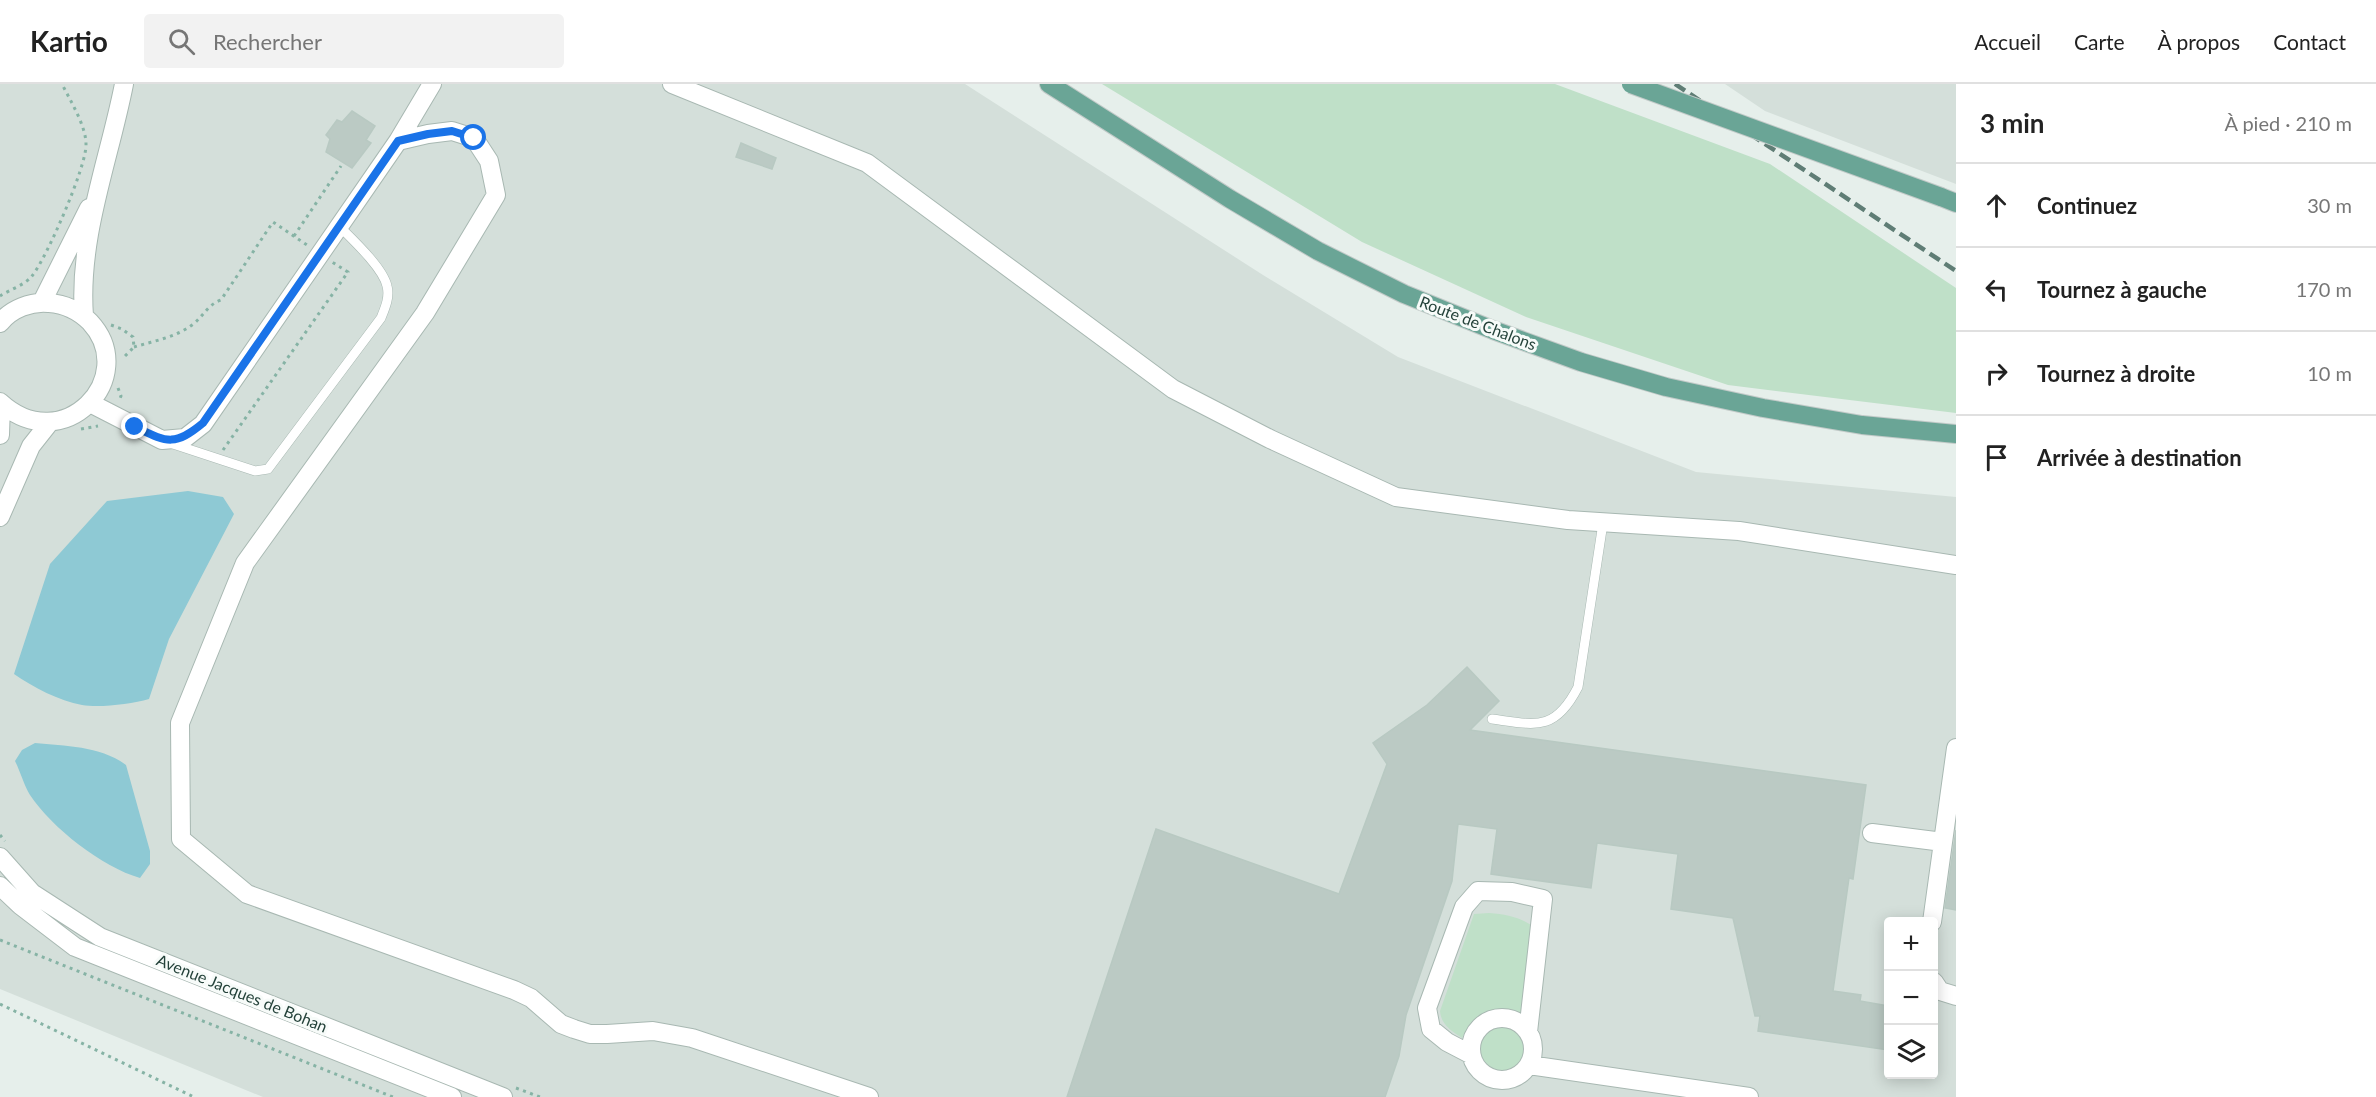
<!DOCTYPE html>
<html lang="fr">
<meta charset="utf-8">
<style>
:root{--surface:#fff;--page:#f2f2f2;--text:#222;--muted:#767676;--line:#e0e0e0}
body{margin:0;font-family:Lato,sans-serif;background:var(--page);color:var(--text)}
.controls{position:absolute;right:18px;bottom:18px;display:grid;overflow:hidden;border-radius:6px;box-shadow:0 3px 15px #0003}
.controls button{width:54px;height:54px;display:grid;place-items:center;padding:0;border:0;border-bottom:2px solid var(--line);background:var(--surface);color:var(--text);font:30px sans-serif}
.stop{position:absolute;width:18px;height:18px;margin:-14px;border:4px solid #1a73e8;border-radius:50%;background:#fff}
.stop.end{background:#1a73e8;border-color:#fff;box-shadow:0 2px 6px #0008}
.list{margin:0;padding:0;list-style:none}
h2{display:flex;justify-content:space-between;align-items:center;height:78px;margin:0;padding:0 24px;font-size:26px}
h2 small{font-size:20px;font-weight:400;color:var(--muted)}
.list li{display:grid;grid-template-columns:39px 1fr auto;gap:18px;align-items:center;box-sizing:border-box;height:84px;padding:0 24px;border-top:2px solid var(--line)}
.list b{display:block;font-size:22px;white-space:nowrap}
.list em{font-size:20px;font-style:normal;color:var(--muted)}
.icon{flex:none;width:33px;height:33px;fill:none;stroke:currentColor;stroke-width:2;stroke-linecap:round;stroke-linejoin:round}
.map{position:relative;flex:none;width:1956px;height:1013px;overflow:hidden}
header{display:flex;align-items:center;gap:36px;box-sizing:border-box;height:84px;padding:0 30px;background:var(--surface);border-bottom:2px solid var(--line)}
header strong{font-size:28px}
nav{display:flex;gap:33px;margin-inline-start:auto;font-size:21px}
.search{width:420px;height:54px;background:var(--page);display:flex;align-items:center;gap:15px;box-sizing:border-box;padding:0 21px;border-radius:6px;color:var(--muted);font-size:22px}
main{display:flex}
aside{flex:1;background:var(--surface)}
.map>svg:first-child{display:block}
.built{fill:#d4dfda;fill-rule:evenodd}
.green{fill:#bfe0c8}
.water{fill:#8ec9d4}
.building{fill:#bbcac4;stroke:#b8c9c2;stroke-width:1.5}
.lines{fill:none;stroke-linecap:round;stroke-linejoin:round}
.lane-casing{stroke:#a8b8b2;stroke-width:10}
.street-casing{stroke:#a8b8b2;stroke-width:20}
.primary-casing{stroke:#c2cac8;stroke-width:20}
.path{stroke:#86b3a5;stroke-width:3;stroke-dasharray:3 4.5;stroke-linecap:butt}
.lane{stroke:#fff;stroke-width:9}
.street{stroke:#fff;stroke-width:18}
.primary{stroke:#6aa596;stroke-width:18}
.rail{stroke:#5f7d75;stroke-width:4.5;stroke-dasharray:12 6;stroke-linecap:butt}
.primary-bridge-casing{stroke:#c2cac8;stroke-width:20;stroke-linecap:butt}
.primary-bridge{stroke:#6aa596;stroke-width:18}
.route{stroke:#1a73e8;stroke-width:8}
.labels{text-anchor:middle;stroke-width:6;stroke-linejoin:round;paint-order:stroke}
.street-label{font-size:16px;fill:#24423a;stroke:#f7fbf9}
</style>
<header>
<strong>Kartio</strong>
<div class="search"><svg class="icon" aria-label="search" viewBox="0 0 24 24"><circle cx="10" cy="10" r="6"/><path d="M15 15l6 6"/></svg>Rechercher</div>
<nav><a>Accueil</a><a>Carte</a><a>À propos</a><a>Contact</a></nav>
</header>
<main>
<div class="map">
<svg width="1956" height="1013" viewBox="0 0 1956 1013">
<rect width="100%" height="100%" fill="#e6efeb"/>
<!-- built -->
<path class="built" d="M0,0H965L1263,191L1398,273L1696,388L1956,413V1013H263L0,905ZM1888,838H1934V990H1888Z
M1725,0H1956V100L1765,27Z"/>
<!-- green -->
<path class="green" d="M1102,0H1555L1770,80L1956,204V329L1728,301L1526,233L1362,158Z
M1489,829C1508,830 1521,834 1536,844L1525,933C1493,920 1479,924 1462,954C1452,947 1441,941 1440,927L1474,830Z
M1478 965a23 23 0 1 1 46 0a23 23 0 1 1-46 0Z"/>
<!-- water -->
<path class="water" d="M188,407L223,413L234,430L169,555L149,615C131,620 100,624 82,621C59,617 33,603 14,590L50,480L107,417Z
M35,659C65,662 101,662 126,681L150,767V780L140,794C102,783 52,744 30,711C24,701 20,687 15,677L22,666Z"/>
<!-- building -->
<path class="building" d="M352,27L375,42L366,56L371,59L352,84L326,68L330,55L326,51L337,36L342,38Z
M741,59L776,74L772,85L736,73Z
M1467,583L1499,617L1470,646L1866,701L1853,795L1849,794L1833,907L1861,911L1860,917L1888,922V966L1758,947L1760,932H1755L1733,834L1671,825L1678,770L1597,759L1591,804L1491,790L1497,745L1458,740L1452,797L1406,931L1399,972L1385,1013H1067L1156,745L1339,810L1387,680L1373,659L1427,621Z
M1956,746V826L1945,824Z"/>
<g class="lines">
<defs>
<path id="lane" d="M173,360L255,387L268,385L381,234C385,224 390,213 387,202C383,184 353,156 340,143
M1492,635C1536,641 1555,648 1578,603L1603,439"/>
<path id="street" d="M672,0L867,79L1173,305L1270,355L1396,413L1568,436L1739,447L1956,481
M398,57L428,50L452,47L474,54L489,77L496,111L425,229L245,479L180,639L181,755L247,810L514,906L531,914L561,940L574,945L590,950H607L653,947L692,954L869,1013
M42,218L89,124
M84,232C78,153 109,77 124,0
M0,239C11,225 31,217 49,219C65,220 79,227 90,238C141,293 63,376 0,318
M90,319L162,356L185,354L203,340L398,57L432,0
M0,351L1,319
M0,433L31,362L50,338
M1872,749L1943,758
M0,773L32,809L100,853L503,1013
M0,802L20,821L75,863L452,1013
M1932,838L1956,664
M1934,898L1940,907L1956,912
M1471 965a31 31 0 1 1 62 0a31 31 0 1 1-62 0Z
M1470,970L1447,958L1431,945L1427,924L1464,823L1478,807L1512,808L1543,815L1528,948
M1529,981L1749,1013"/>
<path id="primary" d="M1049,0L1230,115L1318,167L1404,210L1493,246L1581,278L1666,303L1763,324L1862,341L1956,350
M1941,113L1956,119"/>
</defs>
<!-- lane casing -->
<use href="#lane" class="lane-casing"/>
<!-- street casing -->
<use href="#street" class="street-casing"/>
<!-- primary casing -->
<use href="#primary" class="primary-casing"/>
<!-- path -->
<path class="path" d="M294,152L341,82
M0,212C9,206 25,201 32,192C46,175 87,82 86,60C86,42 70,16 62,0
M111,241L122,245L133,253L134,263L122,275
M134,263C154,257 176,253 192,241C204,232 207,221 221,216L273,138L307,161
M118,304L121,312L119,317
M81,345L98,342
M223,366L348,188L332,178
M0,751L5,757
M0,856L393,1013
M0,920L194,1013
M516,1004L540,1013"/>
<!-- lane -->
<use href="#lane" class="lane"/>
<!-- street -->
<use href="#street" class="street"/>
<!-- primary -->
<use href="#primary" class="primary"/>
<!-- rail -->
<path class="rail" d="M1675,0L1956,187"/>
<defs>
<path id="primary-bridge" d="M1631,0L1941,113"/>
</defs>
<!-- primary-bridge casing -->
<use href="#primary-bridge" class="primary-bridge-casing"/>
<!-- primary-bridge -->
<use href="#primary-bridge" class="primary-bridge"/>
</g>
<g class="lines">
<!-- route -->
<path class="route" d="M135,343C167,358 174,363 203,339L398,57L428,50L452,47L474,54"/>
</g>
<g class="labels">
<!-- street labels -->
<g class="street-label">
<text transform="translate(1478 239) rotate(21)" y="6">Route de Chalons</text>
<text transform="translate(242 909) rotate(22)" y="6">Avenue Jacques de Bohan</text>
</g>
</g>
</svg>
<div class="controls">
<button>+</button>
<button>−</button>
<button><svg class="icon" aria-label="layers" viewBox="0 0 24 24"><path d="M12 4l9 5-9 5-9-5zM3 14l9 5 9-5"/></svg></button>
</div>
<div class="stop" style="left:474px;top:54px"></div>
<div class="stop end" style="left:135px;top:343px"></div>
</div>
<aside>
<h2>3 min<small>À pied · 210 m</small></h2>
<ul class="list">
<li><svg class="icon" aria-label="ahead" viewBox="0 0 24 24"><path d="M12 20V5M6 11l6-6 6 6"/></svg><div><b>Continuez</b></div><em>30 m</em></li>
<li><svg class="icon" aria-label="left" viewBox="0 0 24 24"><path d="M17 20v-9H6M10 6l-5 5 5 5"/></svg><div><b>Tournez à gauche</b></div><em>170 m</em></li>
<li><svg class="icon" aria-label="right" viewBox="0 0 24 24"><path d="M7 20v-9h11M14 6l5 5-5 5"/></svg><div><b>Tournez à droite</b></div><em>10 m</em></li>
<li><svg class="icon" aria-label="arrive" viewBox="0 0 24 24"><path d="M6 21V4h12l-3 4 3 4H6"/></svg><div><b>Arrivée à destination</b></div></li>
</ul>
</aside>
</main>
